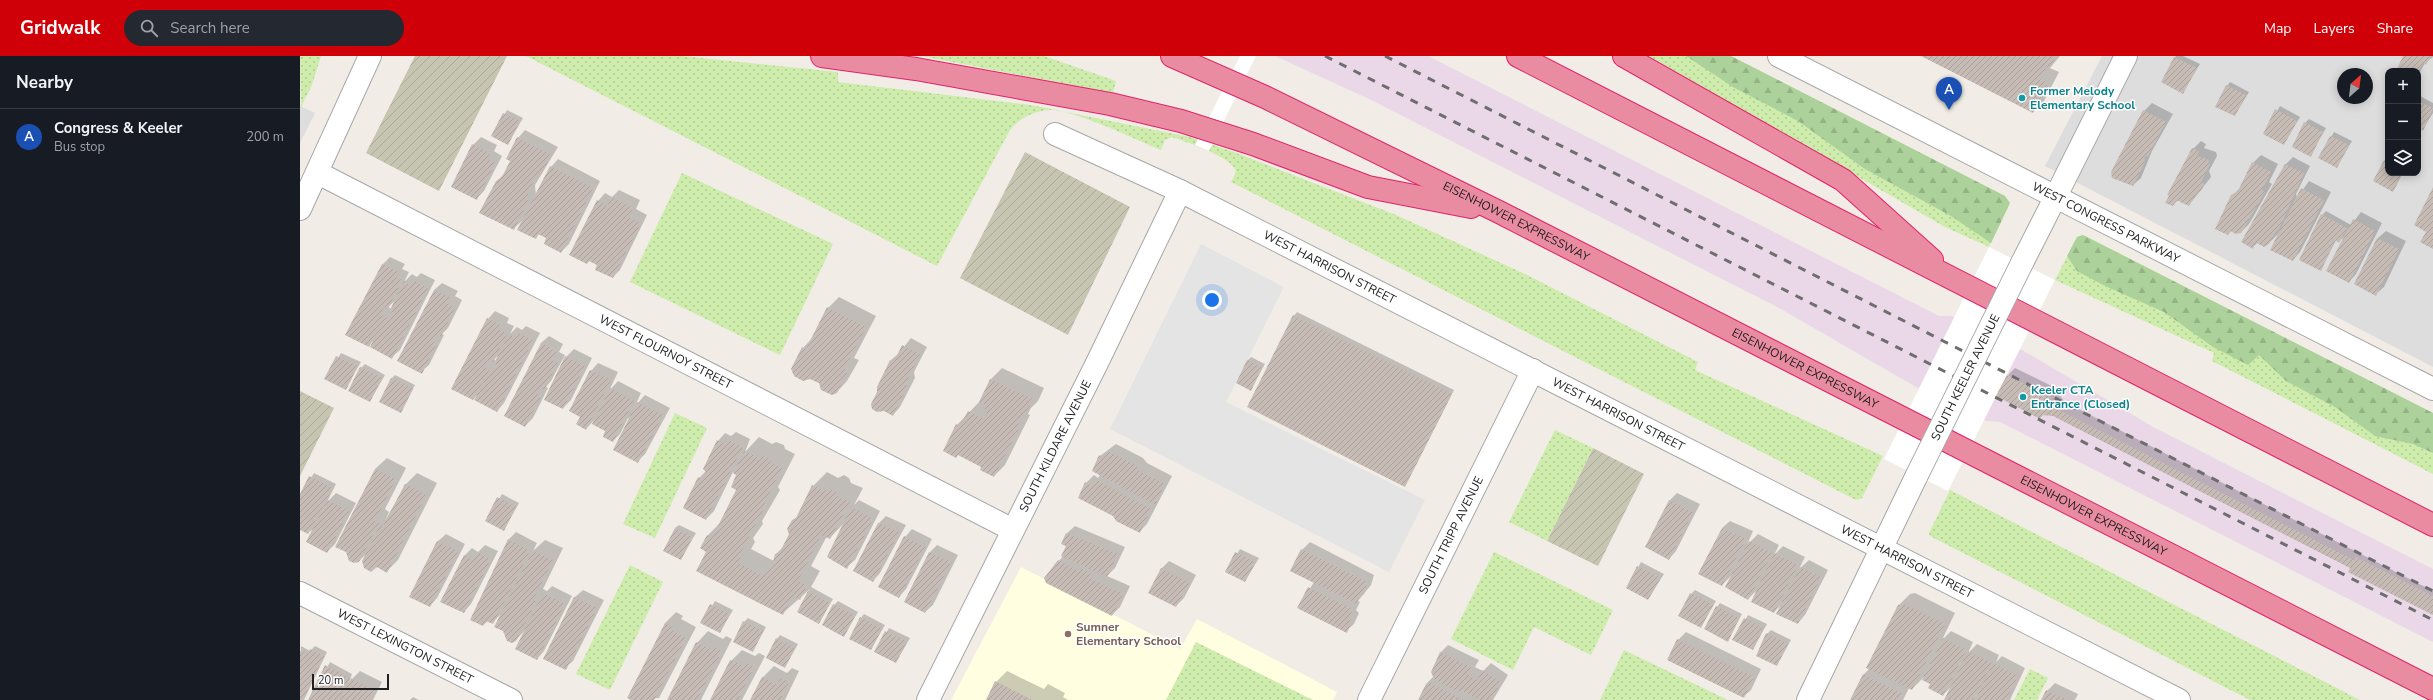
<!DOCTYPE html>
<meta charset="utf-8">
<style>
:root{--surface:#171b24;--page:#242831;--text:#f1f3f6;--muted:#9ea1a6;--line:#363941;--accent:#d00008}
body{margin:0;font-family:"Nunito Sans",sans-serif;background:var(--page);color:var(--text)}
.controls{position:absolute;right:12px;top:12px;display:grid;overflow:hidden;border-radius:8px;box-shadow:0 2px 10px #0003}
.controls button{width:36px;height:36px;display:grid;place-items:center;padding:0;border:0;border-bottom:1px solid var(--line);background:var(--surface);color:var(--text);font:20px sans-serif}
.compass{position:absolute;left:2037px;top:12px;width:36px;height:36px;border-radius:50%;background:var(--surface);box-shadow:0 2px 10px #0003;rotate:28deg}
.scale{position:absolute;left:12px;bottom:10px;width:77px;box-sizing:border-box;padding-left:4px;border:2px solid #202020;border-top:0;font-size:11px;line-height:14px;white-space:nowrap;color:#202020;-webkit-text-stroke:3px #fff;paint-order:stroke}
.you{position:absolute;left:912px;top:244px;width:14px;height:14px;margin:-10px;border:3px solid #fff;border-radius:50%;background:#1a73e8;box-shadow:0 0 0 6px #1a73e833}
.badge{display:grid;place-items:center;width:26px;height:26px;border-radius:50%;background:var(--accent);color:#fff;font-size:13px;font-weight:700}
.pin{position:absolute;translate:-50% -33px;filter:drop-shadow(0 1px 2px #0008)}
.pin::after{content:'';position:absolute;top:21px;width:14px;height:12px;background:inherit;clip-path:polygon(0 0,100% 0,50% 100%)}
.list{margin:0;padding:0;list-style:none}
h2{display:flex;justify-content:space-between;align-items:center;height:52px;margin:0;padding:0 16px;font-size:17px}
h2 small{font-size:13px;font-weight:400;color:var(--muted)}
.list li{display:grid;grid-template-columns:26px 1fr auto;gap:12px;align-items:center;box-sizing:border-box;height:56px;padding:0 16px;border-top:1px solid var(--line)}
.list b{display:block;font-size:15px;white-space:nowrap}
.list p{margin:0;font-size:13px;white-space:nowrap;color:var(--muted)}
.list em{font-size:13px;font-style:normal;color:var(--muted)}
.icon{flex:none;width:22px;height:22px;fill:none;stroke:currentColor;stroke-width:2;stroke-linecap:round;stroke-linejoin:round}
.map{position:relative;flex:none;width:2133px;height:644px;overflow:hidden}
header{display:flex;align-items:center;gap:24px;box-sizing:border-box;height:56px;padding:0 20px;background:var(--accent);color:#fff}
header strong{font-size:19px}
nav{display:flex;gap:22px;margin-inline-start:auto;font-size:14px}
.search{width:280px;height:36px;background:var(--page);display:flex;align-items:center;gap:10px;box-sizing:border-box;padding:0 14px;border-radius:22px;color:var(--muted);font-size:15px}
main{display:flex}
aside{flex:1;background:var(--surface)}
.map>svg:first-child{display:block}
.residential{fill:#dedddd;fill-rule:evenodd}
.industrial{fill:#ead8e8}
.education{fill:#fffee1}
.construction{fill:url(#construction-furrows)}
.grass{fill:url(#grass-dots)}
.forest{fill:url(#forest-firs)}
.parking{fill:#e4e4e4}
.pier{fill:#fff}
.shadow{fill:#0003;fill-rule:evenodd}
.building{fill:url(#building-hatch)}
.lines{fill:none;stroke-linecap:round;stroke-linejoin:round}
.minor-casing{stroke:#a7a7a7;stroke-width:24}
.tertiary-casing{stroke:#a7a7a7;stroke-width:24}
.motorway-casing{stroke:#e1216b;stroke-width:24}
.minor{stroke:#fff;stroke-width:22}
.tertiary{stroke:#fff;stroke-width:22}
.motorway{stroke:#ea8ca1;stroke-width:22}
.rail{stroke:#6e6e6e;stroke-width:3;stroke-dasharray:8 8;stroke-linecap:butt}
.tertiary-bridge-casing{stroke:#a7a7a7;stroke-width:24;stroke-linecap:butt}
.tertiary-bridge{stroke:#fff;stroke-width:22}
.culture-dot{fill:#0f9aa8;stroke:#fff;stroke-width:1.5}
.education-dot{fill:#8d6e63;stroke:#fff;stroke-width:1.5}
.labels{text-anchor:middle;stroke-width:3;stroke-linejoin:round;paint-order:stroke}
.culture-label{font-size:12px;font-weight:bold;fill:#0d838f;stroke:#fff;text-anchor:start}
.street-label{font-size:12px;fill:#202020;stroke:#fff}
.education-label{font-size:12px;font-weight:bold;fill:#785e54;stroke:#fff;text-anchor:start}
</style>
<header>
<strong>Gridwalk</strong>
<div class="search"><svg class="icon" aria-label="search" viewBox="0 0 24 24"><circle cx="10" cy="10" r="6"/><path d="M15 15l6 6"/></svg>Search here</div>
<nav><a>Map</a><a>Layers</a><a>Share</a></nav>
</header>
<main>
<aside>
<h2>Nearby<small></small></h2>
<ul class="list">
<li><span class="badge" style="background:#1a4fb4">A</span><div><b>Congress &amp; Keeler</b><p>Bus stop</p></div><em>200 m</em></li>
</ul>
</aside>
<div class="map">
<svg width="2133" height="644" viewBox="0 0 2133 644">
<defs>
<pattern id="construction-furrows" width="10" height="10" patternUnits="userSpaceOnUse"><rect width="10" height="10" fill="#c6c5b1"/><path d="M-1 1l2-2M0 10L10 0M9 11l2-2" fill="none" stroke="#aaa998"/></pattern>
<pattern id="grass-dots" width="8" height="8" patternUnits="userSpaceOnUse"><rect width="8" height="8" fill="#ceecab"/><path d="M2 2h.1M6 6h.1" fill="none" stroke="#b1ca93" stroke-width="1.8" stroke-linecap="round"/></pattern>
<pattern id="forest-firs" width="22" height="20" patternUnits="userSpaceOnUse"><rect width="22" height="20" fill="#acd19a"/><path d="M5 1l3.5 6h-7zM16 11l3.5 6h-7z" fill="#94b384"/></pattern>
<pattern id="building-hatch" width="6" height="6" patternUnits="userSpaceOnUse"><rect width="6" height="6" fill="#c6bcb5"/><path d="M-1 1l2-2M0 6l6-6M5 7l2-2" fill="none" stroke="#aaa19b"/></pattern>
</defs>
<rect width="100%" height="100%" fill="#f1ede6"/>
<!-- residential -->
<path class="residential" d="M1802,0H2133V311L1745,110ZM2088,15H2118V117H2088ZM2043,18H2067V42H2043Z
M0,50L15,57L0,87Z"/>
<!-- industrial -->
<path class="industrial" d="M975,0H1128L1639,260H1652L1722,294L1855,372L2133,513V586L1700,366L1687,365L1616,331L1479,252L1069,43Z"/>
<!-- education -->
<path class="education" d="M721,511L880,593L897,563L1037,636L1033,644H651Z"/>
<!-- construction -->
<path class="construction" d="M115,0H207L139,135L66,97Z
M725,96L830,151L768,279L660,222Z
M0,335L34,352L0,420Z
M1293,392L1344,418L1298,510L1247,485Z"/>
<!-- grass -->
<path class="grass" d="M0,0H21L12,29L1,51Z
M226,0H382L538,16V26L731,49L890,81L934,96L1096,159L1227,219L1398,306L1395,314L1583,400L1562,442L1556,444L931,126L936,116C934,101 886,86 872,81L865,84L861,94C834,83 778,55 751,54C735,54 720,62 710,74L637,210Z
M621,0H744L816,25L813,37Z
M1349,0H1431L1705,140L1710,147L1689,191L1645,171Z
M382,117L533,188L480,299L330,226Z
M1783,179L2133,357V418L1912,305L1914,297L1755,224L1777,181Z
M375,357L407,372L355,482L323,468Z
M1255,374L1293,392L1247,485L1209,466Z
M1650,434L2060,644H1950L1630,480L1629,477Z
M1194,496L1313,554L1291,599L1234,571L1213,614L1151,583Z
M330,509L363,526L310,634L276,618Z
M896,586L1013,644H866Z
M1324,594L1428,644H1300Z
M1730,613L1748,622L1737,644H1714Z"/>
<!-- forest -->
<path class="forest" d="M1386,0H1431L1705,140L1710,147L1691,187L1651,160L1565,113L1498,65L1433,31Z
M1783,179L2133,357V397L2113,388L2075,380L2035,351L1986,325L1959,299L1948,309L1913,291L1864,256L1805,230L1777,215L1767,200L1777,181Z"/>
<!-- parking -->
<path class="parking" d="M901,188L984,231L926,346L1125,444L1089,516L810,373Z"/>
<!-- pier -->
<path class="pier" d="M940,0H956L909,95L895,89Z
M1689,191L1755,224L1648,435L1584,403Z"/>
<!-- shadow -->
<path class="shadow" d="M1624,0H1760L1750,12L1759,16L1744,45L1733,56Z
M1876,0H1883L1900,8L1883,36L1863,26Z
M2104,0H2133V1L2125,7L2118,20V15H2097Z
M1930,26L1949,36L1935,59L1927,30Z
M2118,39L2133,47V57L2123,73L2118,71Z
M1852,47L1873,58L1852,95L1841,122L1833,129L1844,55Z
M1980,50L2000,61L1984,88L1964,78Z
M207,54L223,62L208,88L192,80Z
M2009,63L2026,72L2010,100L2005,67Z
M225,74L258,91L235,129L236,140L251,111L258,103L300,125L269,188L261,196L247,182L239,178L236,182L223,164L213,173L196,126L205,117L212,104L218,82Z
M2034,76L2052,85L2037,111L2019,102Z
M181,81L197,89L194,95L202,100L184,135L177,142L173,89Z
M1901,85L1906,88L1904,92L1916,96L1917,100L1909,115L1911,121L1889,149L1878,144L1873,149L1893,93Z
M1961,99L1978,108L1969,126L1972,128L1949,168L1941,176L1932,174L1928,178L1932,140L1940,132L1953,107Z
M1993,101L2010,110L1996,138L1997,142L2009,125L2031,136L2000,196L1993,204L1979,177L1969,187L1958,186L1952,192L1943,186L1986,108Z
M2088,101V117H2103L2092,135L2074,125Z
M319,134L340,144L336,153L347,159L320,214L313,221L290,204L298,145L305,137L312,141Z
M2026,155L2051,169L2061,156L2082,167L2056,218L2049,226L2045,180L2039,185L2036,184L2021,214L2022,159Z
M2086,175L2106,185L2084,231L2076,238L2055,228L2078,182Z
M90,201L105,208L102,213L109,216L104,226L112,218L117,221L121,217L135,224L100,294L92,301L73,285L69,289L83,208ZM96,244L92,253L88,251Z
M142,227L158,235L155,240L162,244L148,272L142,278L144,279L129,309L121,316L134,234Z
M539,241L576,260L554,302L559,304L547,325L536,337L510,322L503,292L513,281L528,252Z
M195,255L209,262L207,267L214,270L210,278L217,271L222,274L226,270L240,277L204,347L197,355L178,338L173,343L188,263ZM198,299L196,305L194,304Z
M997,256L1154,334L1105,430L994,260Z
M249,280L263,288L259,296L265,299L251,325L246,331L248,332L233,362L225,370L241,287Z
M611,282L627,291L614,316L615,322L600,351L593,359L578,337V331L591,304L599,297Z
M274,293L292,302L271,344L263,352L266,301Z
M41,297L61,306L45,333L26,323Z
M951,301L965,308L951,333L947,305Z
M298,307L318,316L309,335L318,325L341,337L335,350L345,339L370,352L345,398L337,406L330,363L328,362L320,378L313,385L307,374L295,363L286,373L281,361L291,315Z
M65,308L85,319L70,345L61,312Z
M702,312L744,332L738,345L731,352L728,358L730,359L705,409L694,420L683,411L657,369L680,345L691,323Z
M1715,312L1758,333L1757,336L1765,346L2133,535V558L2052,511L1753,359H1743L1740,362L1708,319Z
M95,319L115,329L101,356L91,323Z
M436,376L450,383L445,396L459,381L472,388L476,386L484,389L485,393L495,398L478,431L480,434L462,465L463,468L453,482L455,486L451,493L474,505L476,498L483,491L490,478L493,464L499,459L513,430L527,416L538,422L544,419L549,422L551,427L563,432L554,449L559,444L580,455L555,504L547,511L543,468L530,482L527,480L511,510L520,515L511,531L533,543L519,567L498,556L510,533L483,557L407,495V480L421,466L438,433V419L433,416L414,455L406,463L399,422L406,415L418,385L425,377L431,380Z
M816,388L843,402L847,407L872,420L847,468L839,476L814,459L786,427L794,419L798,422L800,419V400Z
M87,402L106,412L85,453L89,456L85,465L106,428L117,417L137,427L98,504L87,515L67,497L59,505L75,413Z
M14,417L36,428L27,446L36,437L56,447L35,488L27,496L14,472L8,477L0,473V440Z
M1377,437L1400,448L1376,495L1369,503L1347,491L1370,444Z
M202,438L219,447L204,474L186,465Z
M586,460L606,469L580,517L573,525L578,468Z
M1430,465L1453,475L1447,489L1458,478L1479,489L1474,499L1483,490L1505,501L1499,513L1509,504L1528,514L1505,559L1498,567L1483,547L1474,556L1458,533L1448,543L1432,519L1422,529V472Z
M379,469L396,477L381,503L375,472Z
M775,470L825,491L815,512L807,520L830,530L820,551L812,559L759,505L763,500L767,490L762,488L767,477Z
M612,473L632,483L606,533L599,541L605,481Z
M216,476L237,487L233,495L245,484L263,492L243,533L247,535L252,530L272,540L244,595L237,603L225,574L216,584L200,559L192,567L188,565L183,569L208,484Z
M146,478L165,488L137,542L130,550L111,540L138,485Z
M1010,486L1074,519L1071,529L1058,545L1060,546L1056,554L1059,557L1054,568L1046,575L998,551L1014,526L1002,494Z
M185,489L198,495L171,548L164,556V500L172,492L178,496Z
M637,489L658,499L633,549L625,556L605,545L630,496Z
M940,493L959,502L945,525L926,516Z
M869,505L896,519L884,542L876,550L861,513Z
M1341,506L1364,518L1348,543L1327,532Z
M283,534L304,544L273,605L265,612L244,602L275,541Z
M1395,534L1416,545L1401,571L1391,538Z
M1615,537L1655,557L1642,584L1651,575L1673,586L1668,597L1677,588L1699,599L1696,606L1702,600L1725,612L1710,644H1645L1651,631L1643,639L1625,620L1612,633L1609,632L1603,644H1551L1564,618L1570,612L1599,549L1610,538Z
M415,545L433,554L420,576L402,567Z
M538,545L558,556L544,580L534,549Z
M1420,547L1442,558L1428,585L1417,551Z
M376,556L383,560L381,563L396,571L359,642L333,644L365,567Z
M564,558L585,569L571,593L561,562Z
M1448,559L1467,568L1453,593L1434,584Z
M448,562L466,571L453,595L444,566Z
M589,572L610,582L596,606L575,596Z
M1471,574L1491,584L1477,609L1467,578Z
M408,575L423,583L426,580L432,583L401,644H368L397,587Z
M1386,576L1461,613L1451,634L1443,641L1378,584Z
M480,579L498,588L485,611L477,583Z
M1148,589L1179,604L1175,611L1183,615L1191,607L1208,619L1193,644H1119L1126,628L1134,620L1140,597Z
M1,590L10,595L15,590L27,596L4,644H0Z
M442,594L455,600L459,597L465,600L442,644H411L431,605Z
M30,606L52,618L49,626L60,615L82,626L73,644H9Z
M474,610L487,617L492,612L499,615L485,644H451L463,621Z
M707,615L744,633L748,628L765,637L763,641L768,644H686L696,626Z
M1755,627L1778,638L1775,644H1742L1747,635Z
M113,641L119,644H110Z"/>
<!-- building -->
<path class="building" d="M1621,0H1756L1749,13L1746,11L1740,23L1748,27L1733,57Z
M2103,0H2131L2126,9L2123,7L2119,15H2096Z
M1874,1L1897,12L1883,38L1861,26Z
M1926,29L1946,39L1935,60L1915,51Z
M2118,45L2133,52L2123,75L2118,72Z
M1975,53L1997,65L1984,89L1963,78Z
M1843,54L1866,66L1848,100L1844,101L1845,106L1833,130L1812,122L1811,116Z
M203,57L220,65L208,89L191,80Z
M2004,66L2023,76L2011,101L1992,91Z
M2030,80L2049,89L2037,112L2018,102Z
M217,81L251,99L241,119L238,117L228,137V145L214,174L179,157L196,125L202,121L210,105L206,103Z
M172,88L190,97L187,103L195,107L177,144L151,131Z
M1892,92L1899,95L1897,100L1908,103L1910,108L1902,124L1904,129L1901,135L1896,137L1889,150L1876,144L1873,150L1865,147L1869,140L1867,139Z
M2084,104L2088,105V117H2103L2093,136L2073,125Z
M1952,106L1971,116L1962,134L1965,136L1941,177L1936,178L1930,175L1928,179L1915,173L1931,139L1938,135Z
M1985,108L2004,117L1979,173L1976,175L1969,188L1964,191L1955,186L1953,193L1941,186Z
M250,110L293,132L261,197L244,188L246,182L238,178L236,183L217,174Z
M2133,131V193L2120,186L2126,176L2114,169Z
M2001,132L2024,144L1993,205L1970,194Z
M311,141L333,152L329,161L341,167L313,222L295,214L297,209L289,205L287,208L269,199L297,144L307,150Z
M2021,158L2047,172L2039,187L2035,184L2021,215L1999,204Z
M2053,163L2075,175L2049,227L2026,215Z
M2077,182L2099,193L2076,240L2054,228Z
M82,208L98,216L95,221L102,224L88,253L84,251L80,258L89,263L92,255L90,254L104,225L110,229L112,224L128,232L92,303L70,291L80,270L69,291L45,279Z
M134,234L151,242L148,248L155,252L141,280L136,279L133,285L137,287L122,318L97,305Z
M527,251L566,271L544,313L548,315L537,337L532,339L521,334L519,327L510,323L503,325L494,320L491,313L502,291L506,293Z
M993,259L1152,338L1105,431L947,351Z
M187,262L202,270L200,274L207,278L193,306L188,304L185,311L190,313L173,344L151,333Z
M218,277L233,284L197,356L174,344L190,314L193,315L196,308L194,307L209,278L216,282Z
M241,287L257,296L252,304L258,307L244,334L240,332L237,338L241,340L225,371L204,360Z
M602,289L620,298L607,325V330L593,360L584,355L577,356L572,353L571,348L577,336V331L590,304L594,306Z
M36,300L58,310L46,334L24,323Z
M265,300L285,310L263,353L244,344Z
M947,304L962,312L951,335L936,327Z
M60,311L82,322L70,346L48,335Z
M290,314L311,324L286,374L276,368L280,361L269,355Z
M1707,319L1751,341L1750,344L1757,353L2054,504L2056,501L2133,540V559L2048,516L2050,512L1753,360L1742,359L1740,363L1696,340Z
M91,322L113,333L101,357L79,346Z
M690,323L733,343L727,357L724,356L718,369L720,370L694,421L680,414L681,411L658,399L656,402L643,395L656,368L660,370L668,355L684,363L688,354L682,351L684,348L679,346Z
M310,332L334,345L313,386L303,381L305,375L292,368Z
M337,346L363,359L338,407L313,394Z
M427,383L443,391L406,464L383,452L398,421L402,423L406,416L403,413L417,384L424,388Z
M444,395L457,401L462,400L470,403L471,407L482,412L465,446L466,449L449,480L450,483L440,497L441,500L438,507L463,520L465,515L471,513L475,498L480,496L489,478L487,473L492,464L496,462L512,429L524,435L529,433L536,436L538,441L550,446L530,483L521,479L498,525L507,529L500,544L493,540L483,559L396,515L406,496L400,492L407,479L412,482L436,434L431,431L436,419L433,417Z
M808,395L836,409L839,415L865,428L855,449L792,415L799,399L804,402Z
M75,413L96,423L75,465L79,467L59,506L54,507L49,505L46,496L35,491Z
M9,420L33,432L8,478L0,474V438Z
M795,423L851,453L840,477L816,465L813,460L778,442L785,426L792,430Z
M105,428L126,439L87,517L77,511L71,516L64,512L62,505L80,469L83,470Z
M197,441L216,451L204,475L185,465Z
M27,444L49,455L27,497L6,486Z
M1369,444L1393,456L1369,504L1345,491Z
M551,451L573,463L547,513L527,501Z
M578,467L599,476L573,526L553,515Z
M375,472L393,481L381,504L363,495Z
M1422,472L1446,483L1422,530L1398,518Z
M766,477L818,498L807,521L761,500L766,490L761,488Z
M604,480L625,491L599,542L578,531Z
M208,483L230,495L193,568L186,565L183,570L170,564Z
M137,485L158,495L130,551L109,541Z
M1449,485L1472,497L1448,544L1425,531Z
M1001,493L1067,526L1064,538L1060,540L1056,548L990,515Z
M233,494L253,504L233,544L236,546L216,585L212,587L207,585L203,575L194,571Z
M177,496L191,503L164,557L140,546L164,499L172,504Z
M629,496L651,506L625,557L604,546Z
M935,496L956,506L945,526L925,516Z
M1474,497L1498,509L1474,557L1451,546Z
M758,504L779,515L783,513L790,517L792,523L823,538L812,560L746,527L744,522Z
M1337,510L1361,522L1348,544L1326,532Z
M1500,511L1521,521L1498,568L1476,558Z
M861,512L889,527L876,551L848,537Z
M1008,531L1053,553L1049,562L1052,565L1047,577L997,552Z
M508,535L530,547L519,568L497,556Z
M243,537L265,548L237,604L215,593Z
M1390,537L1413,549L1401,572L1378,560Z
M274,541L297,552L266,614L243,603Z
M410,548L430,558L420,577L400,567Z
M533,548L555,560L544,581L522,569Z
M1604,548L1645,568L1612,634L1566,612L1598,549Z
M1416,550L1439,562L1428,586L1404,573Z
M560,561L582,573L571,594L549,583Z
M1444,562L1464,572L1453,594L1432,584Z
M443,565L463,575L453,596L433,586Z
M365,567L372,571L370,574L386,582L354,644H331L327,642Z
M585,575L607,586L596,607L574,596Z
M1466,577L1488,588L1477,610L1456,600Z
M476,582L495,592L485,612L466,602Z
M1643,582L1666,594L1643,640L1628,632L1630,628L1622,624Z
M1377,583L1454,621L1444,642L1367,604Z
M396,586L412,594L414,591L422,595L397,644H367Z
M10,593L24,600L3,644H0V595L8,598Z
M1668,595L1692,607L1673,644H1644Z
M1140,596L1172,612L1168,619L1177,624L1182,614L1201,626L1192,644H1179L1164,636L1155,635L1134,623L1131,616Z
M430,604L445,611L447,607L454,611L438,644H410Z
M1693,607L1718,620L1706,644H1675Z
M25,609L50,622L38,644H8Z
M1563,618L1603,638L1600,644H1550Z
M462,621L477,629L480,622L489,626L480,644H450Z
M51,622L75,634L70,644H40Z
M695,625L732,644H686Z
M1130,627L1164,644H1118L1126,628Z
M1746,634L1767,644H1741Z"/>
<g class="lines">
<defs>
<g id="minor">
<path id="s1" d="M18,117L713,474"/>
<path d="M1756,140L1826,0"/>
<path id="s2" d="M0,537L211,644"/>
<path id="s3" d="M628,644L797,307L880,135L755,78"/>
<path id="s4" d="M1069,644L1233,314"/>
</g>
<g id="tertiary">
<path id="s5" d="M1479,0L2133,333"/>
<path id="s6" d="M880,135L1879,644"/>
<path d="M0,153L70,0"/>
<path d="M1722,207L1756,140"/>
<path d="M1508,644L1617,419"/>
</g>
<g id="motorway">
<path d="M522,0L616,13L810,48L881,65L953,88L1068,131L1171,151"/>
<path id="s7" d="M872,0L965,41L1199,156L2133,633"/>
<path d="M1218,0L2133,469"/>
<path d="M1324,0L1543,124L1632,204"/>
</g>
</defs>
<!-- minor casing -->
<use href="#minor" class="minor-casing"/>
<!-- tertiary casing -->
<use href="#tertiary" class="tertiary-casing"/>
<!-- motorway casing -->
<use href="#motorway" class="motorway-casing"/>
<!-- minor -->
<use href="#minor" class="minor"/>
<!-- tertiary -->
<use href="#tertiary" class="tertiary"/>
<!-- motorway -->
<use href="#motorway" class="motorway"/>
<!-- rail -->
<path class="rail" d="M1025,0L2133,564
M1085,0L2133,535"/>
<defs>
<g id="tertiary-bridge">
<path id="s8" d="M1617,419L1722,207"/>
</g>
</defs>
<!-- tertiary-bridge casing -->
<use href="#tertiary-bridge" class="tertiary-bridge-casing"/>
<!-- tertiary-bridge -->
<use href="#tertiary-bridge" class="tertiary-bridge"/>
</g>
<!-- markers -->
<g class="culture-dot">
<circle cx="1722" cy="42" r="4"/>
<circle cx="1723" cy="341" r="4"/>
</g>
<circle class="education-dot" cx="768" cy="578" r="4"/>
<g class="labels">
<!-- culture labels -->
<g class="culture-label">
<text x="1730" y="39">Former Melody<tspan x="1730" dy="14">Elementary School</tspan></text>
<text x="1731" y="338">Keeler CTA<tspan x="1731" dy="14">Entrance (Closed)</tspan></text>
</g>
<!-- street labels -->
<g class="street-label">
<text dy="4" stroke="none"><textPath href="#s7" startOffset="382">EISENHOWER EXPRESSWAY</textPath></text>
<text dy="4" stroke="none"><textPath href="#s5" startOffset="367">WEST CONGRESS PARKWAY</textPath></text>
<text dy="4" stroke="none"><textPath href="#s6" startOffset="168">WEST HARRISON STREET</textPath></text>
<text dy="4" stroke="none"><textPath href="#s1" startOffset="391">WEST FLOURNOY STREET</textPath></text>
<text dy="4" stroke="none"><textPath href="#s7" startOffset="706">EISENHOWER EXPRESSWAY</textPath></text>
<text dy="4" stroke="none"><textPath href="#s8" startOffset="109">SOUTH KEELER AVENUE</textPath></text>
<text dy="4" stroke="none"><textPath href="#s6" startOffset="492">WEST HARRISON STREET</textPath></text>
<text dy="4" stroke="none"><textPath href="#s3" startOffset="284">SOUTH KILDARE AVENUE</textPath></text>
<text dy="4" stroke="none"><textPath href="#s7" startOffset="1030">EISENHOWER EXPRESSWAY</textPath></text>
<text dy="4" stroke="none"><textPath href="#s4" startOffset="184">SOUTH TRIPP AVENUE</textPath></text>
<text dy="4" stroke="none"><textPath href="#s6" startOffset="816">WEST HARRISON STREET</textPath></text>
<text dy="4" stroke="none"><textPath href="#s2" startOffset="118">WEST LEXINGTON STREET</textPath></text>
</g>
<!-- education labels -->
<g class="education-label">
<text x="776" y="575">Sumner<tspan x="776" dy="14">Elementary School</tspan></text>
</g>
</g>
</svg>
<div class="controls">
<button>+</button>
<button>−</button>
<button><svg class="icon" aria-label="layers" viewBox="0 0 24 24"><path d="M12 4l9 5-9 5-9-5zM3 14l9 5 9-5"/></svg></button>
</div>
<svg class="compass" viewBox="-18 -18 36 36"><path d="M0-13l5 13h-10z" fill="#e53935"/><path d="M0 13l5-13h-10z" fill="#9ea1a6"/></svg>
<div class="scale">20 m</div>
<div class="you"></div>
<div class="pin badge" style="left:1649px;top:54px;background:#1a4fb4">A</div>
</div>
</main>
